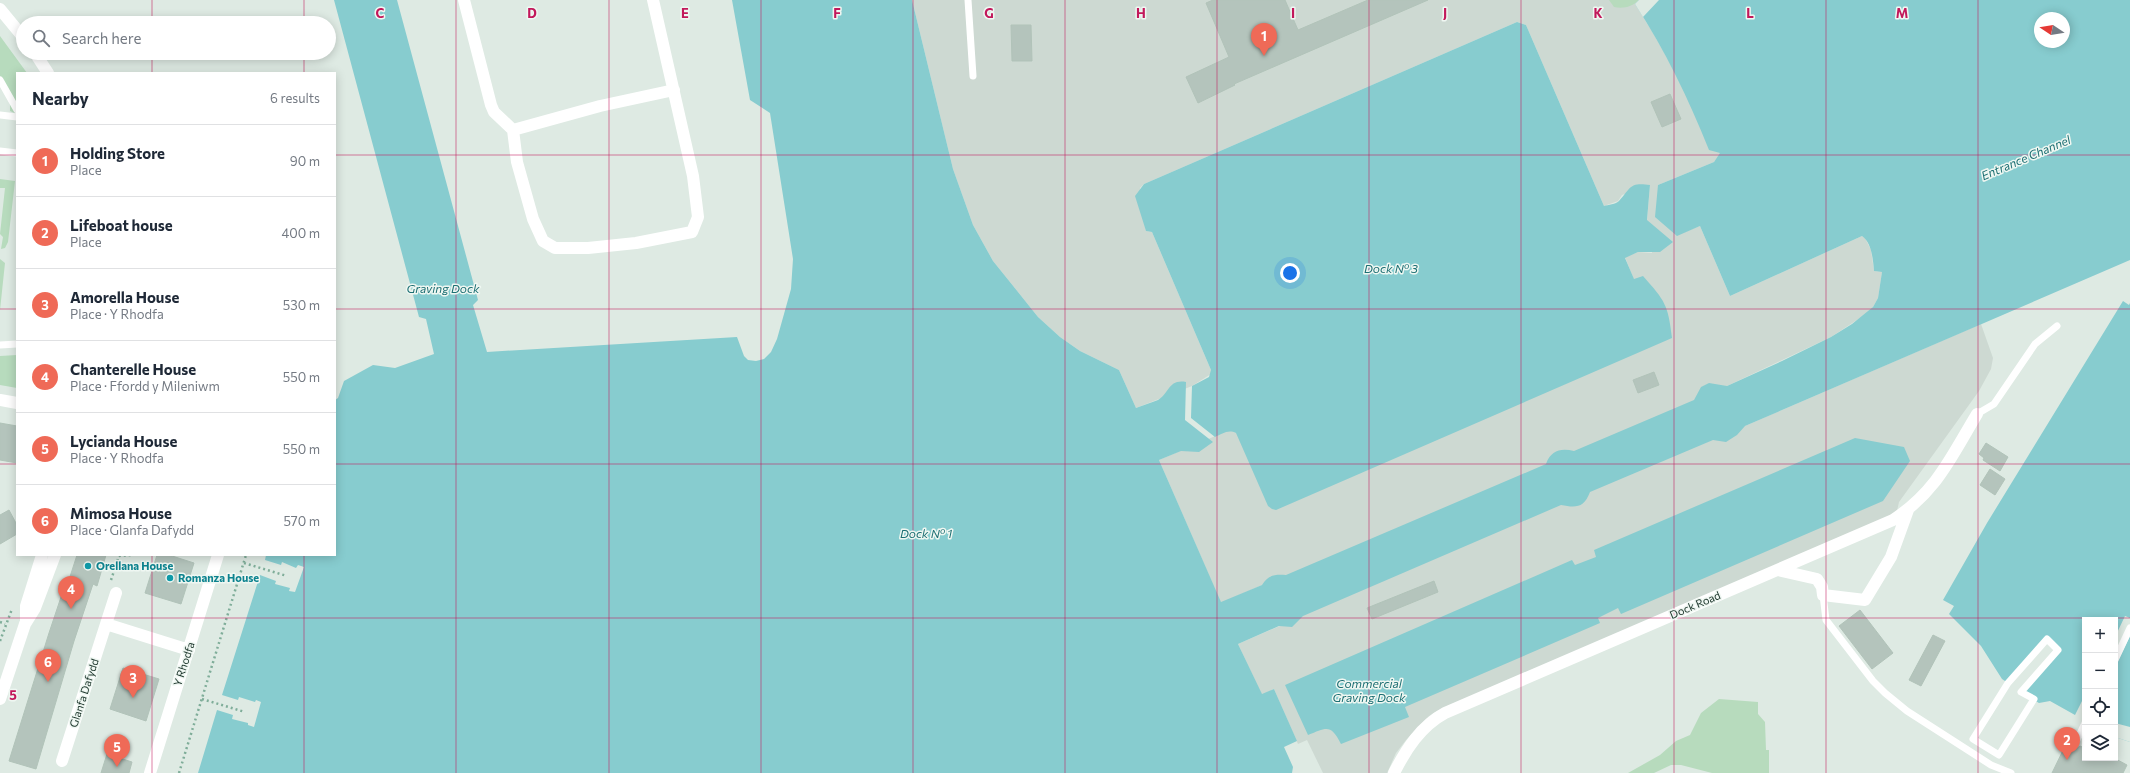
<!DOCTYPE html>
<meta charset="utf-8">
<style>
:root{--surface:#fff;--page:#f2f2f3;--text:#1f2937;--muted:#747a83;--line:#e0e1e3;--accent:#ef6a57}
body{margin:0;font-family:Commissioner,sans-serif;background:var(--page);color:var(--text)}
.controls{position:absolute;right:12px;bottom:12px;display:grid;overflow:hidden;border-radius:0px;box-shadow:0 2px 10px #0003}
.controls button{width:36px;height:36px;display:grid;place-items:center;padding:0;border:0;border-bottom:1px solid var(--line);background:var(--surface);color:var(--text);font:20px sans-serif}
.compass{position:absolute;left:2034px;top:12px;width:36px;height:36px;border-radius:50%;background:var(--surface);box-shadow:0 2px 10px #0003;rotate:282deg}
.you{position:absolute;left:1290px;top:273px;width:14px;height:14px;margin:-10px;border:3px solid #fff;border-radius:50%;background:#1a73e8;box-shadow:0 0 0 6px #1a73e833}
.badge{display:grid;place-items:center;width:26px;height:26px;border-radius:50%;background:var(--accent);color:#fff;font-size:13px;font-weight:700}
.pin{position:absolute;translate:-50% -33px;filter:drop-shadow(0 1px 2px #0008)}
.pin::after{content:'';position:absolute;top:21px;width:14px;height:12px;background:inherit;clip-path:polygon(0 0,100% 0,50% 100%)}
.list{margin:0;padding:0;list-style:none}
h2{display:flex;justify-content:space-between;align-items:center;height:52px;margin:0;padding:0 16px;font-size:17px}
h2 small{font-size:13px;font-weight:400;color:var(--muted)}
.list li{display:grid;grid-template-columns:26px 1fr auto;gap:12px;align-items:center;box-sizing:border-box;height:72px;padding:0 16px;border-top:1px solid var(--line)}
.list b{display:block;font-size:15px;white-space:nowrap}
.list p{margin:0;font-size:13px;white-space:nowrap;color:var(--muted)}
.list em{font-size:13px;font-style:normal;color:var(--muted)}
.icon{flex:none;width:22px;height:22px;fill:none;stroke:currentColor;stroke-width:2;stroke-linecap:round;stroke-linejoin:round}
.map{position:relative;flex:none;width:2130px;height:773px;overflow:hidden}
.search{position:absolute;background:var(--surface);box-shadow:0 2px 10px #0003;left:16px;top:16px;width:320px;height:44px;display:flex;align-items:center;gap:10px;box-sizing:border-box;padding:0 14px;border-radius:22px;color:var(--muted);font-size:15px}
.panel{position:absolute;background:var(--surface);box-shadow:0 2px 10px #0003;left:16px;top:72px;width:320px;height:484px;border-radius:0px}
.map>svg:first-child{display:block}
.built{fill:#cdd9d2}
.green{fill:#b7dbbd}
.water{fill:#87cccf;fill-rule:evenodd}
.pier{fill:#deeae3}
.building{fill:#b4c4bc;stroke:#b1c3b9}
.lines{fill:none;stroke-linecap:round;stroke-linejoin:round}
.path{stroke:#7fad99;stroke-width:2.5;stroke-dasharray:2 3;stroke-linecap:butt}
.service{stroke:#fff;stroke-width:7}
.minor{stroke:#fff;stroke-width:12}
.tertiary{stroke:#fff;stroke-width:12}
.grid{fill:none;stroke:#c2185b;stroke-width:1;stroke-opacity:0.55}
.culture-dot{fill:#0f9aa8;stroke:#eff7f2;stroke-width:1.5}
.labels{text-anchor:middle;stroke-width:3;stroke-linejoin:round;paint-order:stroke}
.culture-label{font-size:11px;font-weight:bold;fill:#0d838f;stroke:#eff7f2;text-anchor:start}
.street-label{font-size:11px;fill:#20392f;stroke:#eff7f2}
.water-label{font-size:12px;font-style:italic;fill:#1c6f73;stroke:#eff7f2}
.grid-label{font-size:13px;text-anchor:middle;font-weight:bold;fill:#c2185b;stroke:#eff7f2;stroke-width:3;stroke-linejoin:round;paint-order:stroke}
</style>
<div class="map">
<svg width="2130" height="773" viewBox="0 0 2130 773">
<rect width="100%" height="100%" fill="#deeae3"/>
<!-- built -->
<path class="built" d="M912,0H1639L1635,4L1653,33L1721,153L1714,162L1658,185L1677,235L1700,226L1730,296L1862,236L1865,238L1871,250L1874,271L1882,272L1878,298L1873,307L1866,314L1831,337L1727,386L1745,426L1981,324L1993,358L1991,369L1979,391L1899,502L1897,511L1888,517L1437,711L1429,716L1406,740L1396,753L1387,773H1323L1307,740L1298,744L1274,689L1262,695L1238,644L1303,616L1285,575L1221,603L1159,460L1227,431L1232,430L1236,433L1634,280L1625,257L1638,252L1652,253L1647,221L1650,185L1622,195L1618,201L1604,206L1526,25L1517,22L1144,184L1140,188L1146,231L1152,232L1211,370V374L1192,386L1136,408L1119,370L1080,351L1060,337L1038,317L993,261L973,225L953,169Z"/>
<!-- green -->
<path class="green" d="M1609,0H1639C1632,7 1623,9 1614,7Z
M0,36L27,73H17V114L10,111V96L0,86Z
M0,179L15,181L8,242L5,248L1,249L3,237L0,234L5,188H0Z
M0,259L5,263L0,310Z
M17,355V388L0,385V356Z
M1719,699L1758,702V714L1765,722L1766,750H1769V773H1712L1681,765H1671L1654,773H1628L1660,755L1676,741L1690,735L1701,713Z"/>
<!-- water -->
<path class="water" d="M334,0H397L478,300L473,305L487,352L737,337L744,356L748,360L756,361L764,359L771,352L777,339L791,289L793,259L770,113L750,100L732,0H912L953,169L973,225L993,261L1038,317L1060,337L1080,351L1119,370L1136,408C1143,405 1151,403 1158,400C1169,394 1168,379 1186,382L1185,420L1213,442L1199,452L1181,451L1159,460L1221,602L1262,585C1268,575 1275,574 1286,575L1546,464C1551,450 1561,448 1574,451L1694,400L1701,387L1709,383L1727,386L1782,361L1831,337L1852,324L1873,307L1878,298L1882,272L1874,271C1873,260 1872,243 1862,236L1730,296L1700,226L1677,236L1655,217L1658,185L1714,162L1720,153L1709,150C1688,98 1666,52 1635,4L1639,0H2130V260L1745,426L1737,435L1726,442L1713,440L1590,492C1584,508 1576,508 1561,505L1303,616L1292,627L1279,626L1238,644L1262,694L1274,689L1297,741L1284,747L1293,767L1292,773H198L217,710L233,715L232,719L248,723V725L254,727L261,702L256,700L255,702L239,697L238,700L222,695L260,575L276,581L275,584L290,588L289,591L295,592L304,567L298,565L296,568L282,562L281,565L265,560L266,555H335V400L338,398L344,381L373,365L395,368L434,354L426,319L419,317ZM2040,18H2064V42H2040Z
M1517,22L1526,25L1604,206C1608,205 1616,204 1619,201C1631,188 1629,182 1650,185L1647,220L1673,242L1660,252H1638L1625,258L1634,279L1643,276C1665,301 1668,304 1672,338L1276,510L1272,509L1268,506L1236,433C1228,429 1222,434 1215,437L1191,418L1192,386L1209,377L1211,370L1152,232L1146,231L1135,196L1144,184Z
M2123,301L2129,305L2130,303V618L2125,616L2115,637V620H2085V695L2075,715L2050,701L2039,703L2021,692L2058,650L2047,639L2008,683L2002,679L1981,646L1949,614L1954,606L1943,600L1987,523Z
M1855,438L1904,447L1910,461L1883,501L1621,614L1618,608L1598,618L1600,623L1405,707L1409,717L1341,744C1331,724 1327,727 1308,735L1285,685L1572,560L1575,565L1596,557L1594,550Z
M2130,636V742L2115,737V667Z"/>
<!-- pier -->
<path class="pier" d="M1639,0H1659L1643,17L1635,4Z
M2115,723L2130,727V742L2115,737Z"/>
<!-- building -->
<path class="building" d="M1213,0H1285L1298,30L1368,0H1428L1234,84L1235,85L1198,103L1186,77L1229,57L1206,3Z
M1011,25H1031L1032,61H1012Z
M1670,94L1681,119L1662,127L1651,102Z
M1654,372L1659,385L1638,393L1633,380Z
M0,423L17,426V463L0,460Z
M1986,443L2008,457L2000,471L1983,460L1984,458L1979,454Z
M1990,469L2005,479L1995,495L1980,485Z
M9,510L17,525V534L0,544V515Z
M77,555H106L97,586L93,584L74,641L36,769L9,761L49,633L65,585L67,586Z
M157,555H169L194,563L181,604L145,593Z
M1434,581L1438,592L1372,619L1367,608Z
M1860,610L1893,653L1872,669L1839,626Z
M1933,635L1945,641L1921,686L1909,680Z
M123,668L159,679L146,721L110,709Z
M2068,740L2071,741L2073,748L2076,749L2080,746L2085,748V758H2114L2127,765L2123,773H2052Z
M107,754L132,762L129,773H101Z"/>
<g class="lines">
<!-- path -->
<path class="path" d="M244,563L287,576
M111,580L119,556L131,555
M0,622L5,624
M0,641L12,609
M202,699L245,712
M179,773L246,555"/>
<!-- service -->
<path class="service" d="M968,0L973,76
M0,80L17,110
M0,115L17,117
M0,151L17,153
M0,345L17,344
M1977,414L1994,404L2035,344L2057,326
M1823,595L1826,620L1873,681L1885,693L1907,711L1991,765L2011,773
M2047,639L2058,650L2021,692L2034,699L1999,755L1973,739L2008,683Z
M2115,660L2130,628
M2075,744L2085,723"/>
<!-- minor -->
<path class="minor" d="M464,0L491,105L494,112L513,130L517,162L533,219L543,241L555,248H588L636,243L692,232L698,217L693,176L653,0
M513,130L600,106L674,90
M0,400L17,403
M1778,570L1817,579L1822,587L1823,595L1865,600L1891,557L1908,510
M106,624L116,593
M62,761L106,624L189,650
M150,773L218,555
M1394,773C1406,749 1421,726 1445,713L1893,520C1937,491 1951,457 1977,414"/>
<!-- tertiary -->
<path class="tertiary" d="M0,9L23,37
M35,53L48,73
M26,622V606L42,555
M0,699L25,624L35,608L55,555"/>
</g>
<!-- grid -->
<path class="grid" d="M152,0V23M304,0V23M456,0V773M609,0V773M761,0V773M913,0V773M1065,0V773M1217,0V773M1369,0V773M1521,0V773M1674,0V773M1826,0V773M1978,0V773M152,53V73M304,53V73M0,155H17M335,155H2130M0,309H17M335,309H2130M0,464H17M335,464H2130M152,555V773M304,555V773M0,618H2130"/>
<!-- markers -->
<g class="culture-dot">
<circle cx="88" cy="566" r="4"/>
<circle cx="170" cy="578" r="4"/>
</g>
<g class="labels">
<!-- culture labels -->
<g class="culture-label">
<text x="96" y="570">Orellana House</text>
<text x="178" y="582">Romanza House</text>
</g>
<!-- street labels -->
<g class="street-label">
<text transform="translate(1695 605) rotate(-23)" y="4">Dock Road</text>
<text transform="translate(184 664) rotate(-72)" y="4">Y Rhodfa</text>
<text transform="translate(84 693) rotate(-72)" y="4">Glanfa Dafydd</text>
</g>
<!-- water labels -->
<g class="water-label">
<text transform="translate(2026 158) rotate(-23)" y="4">Entrance Channel</text>
<text x="1391" y="273">Dock Nº 3</text>
<text x="443" y="293">Graving Dock</text>
<text x="926" y="538">Dock Nº 1</text>
<text x="1369" y="688">Commercial<tspan x="1369" dy="14">Graving Dock</tspan></text>
</g>
</g>
<g class="grid-label">
<text x="380" y="18">C</text>
<text x="532" y="18">D</text>
<text x="685" y="18">E</text>
<text x="837" y="18">F</text>
<text x="989" y="18">G</text>
<text x="1141" y="18">H</text>
<text x="1293" y="18">I</text>
<text x="1445" y="18">J</text>
<text x="1598" y="18">K</text>
<text x="1750" y="18">L</text>
<text x="1902" y="18">M</text>
<text x="13" y="700">5</text>
</g>
</svg>
<div class="controls">
<button>+</button>
<button>−</button>
<button><svg class="icon" aria-label="locate" viewBox="0 0 24 24"><circle cx="12" cy="12" r="6"/><path d="M12 2v4M12 18v4M2 12h4M18 12h4"/></svg></button>
<button><svg class="icon" aria-label="layers" viewBox="0 0 24 24"><path d="M12 4l9 5-9 5-9-5zM3 14l9 5 9-5"/></svg></button>
</div>
<svg class="compass" viewBox="-18 -18 36 36"><path d="M0-13l5 13h-10z" fill="#e53935"/><path d="M0 13l5-13h-10z" fill="#747a83"/></svg>
<div class="you"></div>
<div class="pin badge" style="left:1264px;top:56px">1</div>
<div class="pin badge" style="left:2067px;top:760px">2</div>
<div class="pin badge" style="left:133px;top:698px">3</div>
<div class="pin badge" style="left:71px;top:609px">4</div>
<div class="pin badge" style="left:117px;top:767px">5</div>
<div class="pin badge" style="left:48px;top:682px">6</div>
<div class="search"><svg class="icon" aria-label="search" viewBox="0 0 24 24"><circle cx="10" cy="10" r="6"/><path d="M15 15l6 6"/></svg>Search here</div>
<section class="panel">
<h2>Nearby<small>6 results</small></h2>
<ul class="list">
<li><span class="badge">1</span><div><b>Holding Store</b><p>Place</p></div><em>90 m</em></li>
<li><span class="badge">2</span><div><b>Lifeboat house</b><p>Place</p></div><em>400 m</em></li>
<li><span class="badge">3</span><div><b>Amorella House</b><p>Place · Y Rhodfa</p></div><em>530 m</em></li>
<li><span class="badge">4</span><div><b>Chanterelle House</b><p>Place · Ffordd y Mileniwm</p></div><em>550 m</em></li>
<li><span class="badge">5</span><div><b>Lycianda House</b><p>Place · Y Rhodfa</p></div><em>550 m</em></li>
<li><span class="badge">6</span><div><b>Mimosa House</b><p>Place · Glanfa Dafydd</p></div><em>570 m</em></li>
</ul>
</section>
</div>
